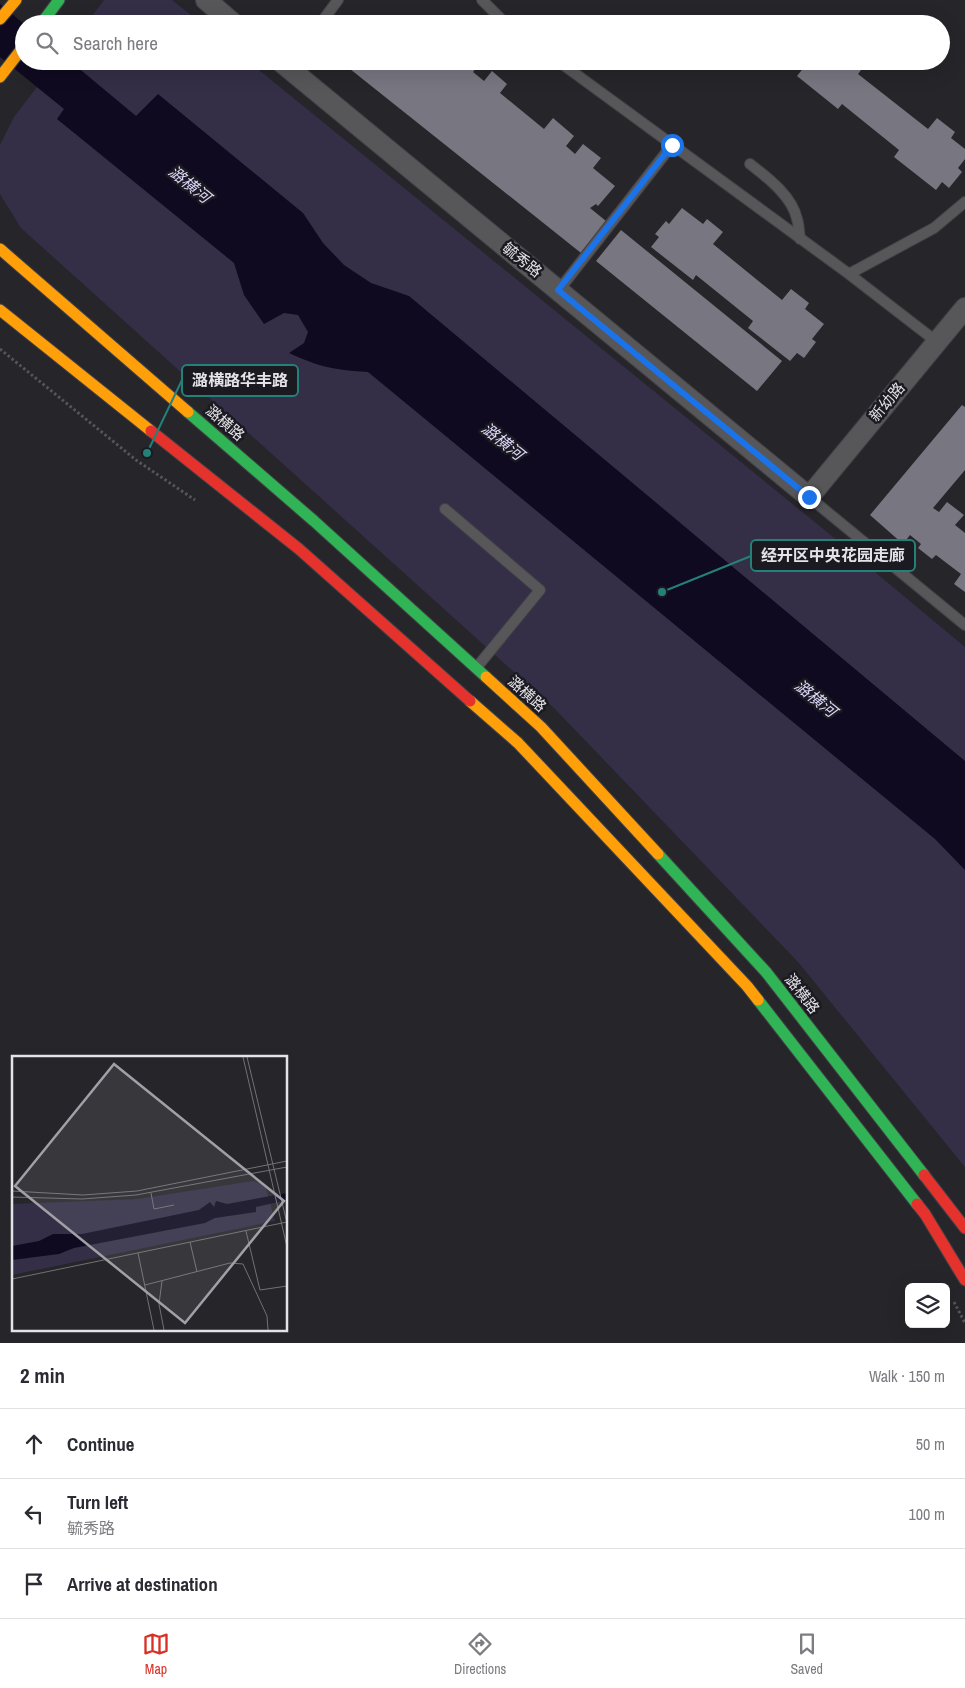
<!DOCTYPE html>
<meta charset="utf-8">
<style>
:root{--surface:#fff;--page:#f2f2f3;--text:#2b2b33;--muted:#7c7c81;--line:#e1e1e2;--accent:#d93025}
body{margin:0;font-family:"Archivo Narrow","Noto Sans SC",sans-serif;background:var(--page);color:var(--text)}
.controls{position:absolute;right:15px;bottom:15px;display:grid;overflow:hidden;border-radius:8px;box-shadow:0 5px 20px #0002}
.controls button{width:45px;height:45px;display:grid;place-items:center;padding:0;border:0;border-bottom:1px solid var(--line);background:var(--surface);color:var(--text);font:25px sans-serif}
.stop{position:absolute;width:15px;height:15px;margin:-11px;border:4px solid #1a73e8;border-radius:50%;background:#fff}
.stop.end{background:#1a73e8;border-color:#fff;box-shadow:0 1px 5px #0008}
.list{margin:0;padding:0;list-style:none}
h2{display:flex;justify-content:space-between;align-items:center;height:65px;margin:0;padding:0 20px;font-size:21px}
h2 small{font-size:16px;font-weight:400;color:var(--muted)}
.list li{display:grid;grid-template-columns:32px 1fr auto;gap:15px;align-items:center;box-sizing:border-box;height:70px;padding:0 20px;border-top:1px solid var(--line)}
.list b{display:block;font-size:19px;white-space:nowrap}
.list p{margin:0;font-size:16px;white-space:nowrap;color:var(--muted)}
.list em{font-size:16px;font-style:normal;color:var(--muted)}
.icon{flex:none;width:28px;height:28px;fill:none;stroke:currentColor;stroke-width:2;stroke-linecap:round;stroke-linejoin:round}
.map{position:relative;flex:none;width:965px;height:1343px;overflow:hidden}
.search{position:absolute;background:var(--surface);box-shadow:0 5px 20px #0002;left:15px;right:15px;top:15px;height:55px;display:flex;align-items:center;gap:12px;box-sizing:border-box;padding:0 18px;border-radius:28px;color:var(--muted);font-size:19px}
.sheet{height:275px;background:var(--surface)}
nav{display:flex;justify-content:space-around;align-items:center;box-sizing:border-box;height:70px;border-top:1px solid var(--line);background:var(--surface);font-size:14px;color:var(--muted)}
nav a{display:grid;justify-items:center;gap:2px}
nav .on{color:var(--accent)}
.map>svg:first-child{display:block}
.green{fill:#342f47}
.water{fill:#0f0a20}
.building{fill:#787680}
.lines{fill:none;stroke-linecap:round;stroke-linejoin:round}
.lane-casing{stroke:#424146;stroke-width:12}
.street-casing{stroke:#424146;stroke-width:22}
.fast-casing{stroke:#424146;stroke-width:13}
.slow-casing{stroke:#424146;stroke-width:13}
.jam-casing{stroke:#424146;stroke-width:13}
.path{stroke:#565558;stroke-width:3;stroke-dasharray:2.5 2.5;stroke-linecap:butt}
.lane{stroke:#57575a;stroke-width:10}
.street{stroke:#57575a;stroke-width:20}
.fast{stroke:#30b455;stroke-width:11}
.slow{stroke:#ff9f0a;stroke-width:11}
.jam{stroke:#e5322d;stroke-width:11}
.route{stroke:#1a73e8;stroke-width:6}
.labels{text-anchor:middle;stroke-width:5;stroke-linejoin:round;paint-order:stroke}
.street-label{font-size:15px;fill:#e4e3e8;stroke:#1b1a21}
.water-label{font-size:16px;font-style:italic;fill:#dcd6fa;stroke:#1b1a21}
.inset-road{fill:none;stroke:#727176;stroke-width:1}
.view{fill:#a2a0a6;fill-opacity:0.15;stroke:#a2a0a6;stroke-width:2.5}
.inset-edge{fill:none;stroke:#e4e3e8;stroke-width:2.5}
.leader{fill:none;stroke:#24817a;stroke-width:2}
.callout-dot{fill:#24817a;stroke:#1b1a21;stroke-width:2}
.callout{fill:#1b1a21;stroke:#24817a;stroke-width:2}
.callout-label{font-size:16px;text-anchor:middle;font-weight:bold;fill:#e4e3e8}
</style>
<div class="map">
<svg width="965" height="1343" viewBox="0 0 965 1343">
<rect width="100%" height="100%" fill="#26252a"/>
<!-- green -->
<path class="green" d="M104,0H172L202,24H86Z
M57,61H248L833,537L965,647V1167L798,962L554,708L21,228L0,194V145L14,117Z"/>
<!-- water -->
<path class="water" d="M0,4L24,24V61H70L136,116L158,94L303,213L323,243L344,265L371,283L409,296L965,761V870L935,839L368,372C335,370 319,367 289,353L304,343L308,332L298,315L284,313L264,324L244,295L234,263L57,119L64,109L0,57Z"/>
<!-- building -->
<path class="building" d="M340,61H408L413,65L417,61H481L473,72L484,81L492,71L507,84L500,93L544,129L553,118L574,136L566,146L575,154L583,144L601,158L593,168L615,186L598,206L596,204L590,208L606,221L581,253Z
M802,61H868L858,74L928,129L937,118L955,132L951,138L965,149V159L958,168L962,172L949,188L942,182L936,190L894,157L899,150L842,104L838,109L797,76L805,66L801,63Z
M682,208L703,224L707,219L723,232L713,244L782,300L791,289L809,303L805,309L824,324L812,339L816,342L804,358L797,353L790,361L748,328L753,321L696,275L693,280L651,247L659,237L655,234L666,221L669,224Z
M621,230L782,361L757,391L596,261Z
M962,405L965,407V470L933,508L939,512L947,502L964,515L955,525L965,533V592L954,584L961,574L936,555L932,559L918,548L921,544L910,535L903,544L870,515Z"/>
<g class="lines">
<defs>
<path id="lane" d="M482,0L506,24
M320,24L338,0
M558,61L849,274L937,342
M750,164C768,178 792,196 797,219C799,225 799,232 800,239
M849,274L934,228L965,202
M559,290L672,145
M809,497L965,625
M445,509L540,590L477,667"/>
<path id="street" d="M206,0L234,24
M280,61L809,497L965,308"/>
<path id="fast" d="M41,24L59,0
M188,412L314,521L486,677
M658,854L766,972L924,1175
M758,1000L917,1204"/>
<path id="slow" d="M0,19L16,0
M0,77L24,46
M0,249L188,412
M0,310L151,431
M486,677L541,727L658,854
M470,701L518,743L747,986L758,1000"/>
<path id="jam" d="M151,431L299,549L470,701
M924,1175L965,1228
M917,1204L925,1214L965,1280"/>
</defs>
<!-- lane casing -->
<use href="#lane" class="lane-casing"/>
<!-- street casing -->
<use href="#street" class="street-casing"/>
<!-- fast casing -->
<use href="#fast" class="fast-casing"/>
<!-- slow casing -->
<use href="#slow" class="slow-casing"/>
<!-- jam casing -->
<use href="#jam" class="jam-casing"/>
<!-- path -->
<path class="path" d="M0,349L136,460L195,500
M954,1302L965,1323"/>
<!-- lane -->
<use href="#lane" class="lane"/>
<!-- street -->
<use href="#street" class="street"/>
<!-- fast -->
<use href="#fast" class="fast"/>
<!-- slow -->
<use href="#slow" class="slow"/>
<!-- jam -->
<use href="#jam" class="jam"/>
</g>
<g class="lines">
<!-- route -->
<path class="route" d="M672,145L558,290L809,497"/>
</g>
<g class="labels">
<!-- street labels -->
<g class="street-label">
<text transform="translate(522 260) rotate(39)" y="5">毓秀路</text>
<text transform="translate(887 402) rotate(-50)" y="5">新幼路</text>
<text transform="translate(225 423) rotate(41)" y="5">潞横路</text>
<text transform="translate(527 694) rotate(42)" y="5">潞横路</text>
<text transform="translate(802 994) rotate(52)" y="5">潞横路</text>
</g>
<!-- water labels -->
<g class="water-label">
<text transform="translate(190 184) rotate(39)" y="6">潞横河</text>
<text transform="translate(503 441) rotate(39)" y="6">潞横河</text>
<text transform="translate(816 698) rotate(39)" y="6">潞横河</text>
</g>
</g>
<!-- overview -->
<g transform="translate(12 1056)">
<rect width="275" height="275" fill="#26252a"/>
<path d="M241,125L253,129L263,165L0,219V148L125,143Z" fill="#342f47"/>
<path d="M275,137V144L244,151V156L203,162L193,167L62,192L47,198L0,204V190L27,185L41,178H70L187,154L198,146L202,151L204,145L215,148Z" fill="#0f0a20"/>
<path class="inset-road" d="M231,1L275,191M235,1L275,167M0,135L71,139L125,135L275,105M139,137L142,153L162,149M0,141L70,143L124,139L275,111M234,175L248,234L275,230M178,186L185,216M126,197L142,274M0,223L275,166M150,225L147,248L152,274M133,229L218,207L231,208L255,260L256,274"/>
<path class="view" d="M102,8L272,145L173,267L3,130Z"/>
<rect width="275" height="275" class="inset-edge"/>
</g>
<!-- callouts -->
<path class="leader" d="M147 453L182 380M662 592L751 556"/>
<g class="callout-dot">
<circle cx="147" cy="453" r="5"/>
<circle cx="662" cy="592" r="5"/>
</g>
<g class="callout">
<rect x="182" y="365" width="116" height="31" rx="5"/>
<rect x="751" y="540" width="164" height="31" rx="5"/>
</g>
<g class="callout-label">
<text x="240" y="386">潞横路华丰路</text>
<text x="833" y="561">经开区中央花园走廊</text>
</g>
</svg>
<div class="controls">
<button><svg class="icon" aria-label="layers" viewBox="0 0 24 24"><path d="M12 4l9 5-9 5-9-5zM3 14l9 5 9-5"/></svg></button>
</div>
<div class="stop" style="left:672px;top:145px"></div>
<div class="stop end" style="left:809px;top:497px"></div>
<div class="search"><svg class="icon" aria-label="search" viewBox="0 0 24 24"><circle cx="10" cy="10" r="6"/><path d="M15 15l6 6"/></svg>Search here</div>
</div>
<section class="sheet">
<h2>2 min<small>Walk · 150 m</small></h2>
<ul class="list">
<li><svg class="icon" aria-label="ahead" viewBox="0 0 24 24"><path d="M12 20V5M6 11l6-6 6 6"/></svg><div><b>Continue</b></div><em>50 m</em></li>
<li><svg class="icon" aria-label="left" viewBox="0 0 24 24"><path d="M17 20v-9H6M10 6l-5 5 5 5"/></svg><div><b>Turn left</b><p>毓秀路</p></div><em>100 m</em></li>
<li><svg class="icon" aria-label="arrive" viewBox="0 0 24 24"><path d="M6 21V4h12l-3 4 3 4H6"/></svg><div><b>Arrive at destination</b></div></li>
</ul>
</section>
<nav>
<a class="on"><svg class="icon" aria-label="map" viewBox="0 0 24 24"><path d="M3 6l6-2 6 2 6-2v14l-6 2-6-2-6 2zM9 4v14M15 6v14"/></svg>Map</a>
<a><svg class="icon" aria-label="directions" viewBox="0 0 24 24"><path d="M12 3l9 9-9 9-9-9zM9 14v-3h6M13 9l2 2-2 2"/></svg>Directions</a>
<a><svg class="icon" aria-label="saved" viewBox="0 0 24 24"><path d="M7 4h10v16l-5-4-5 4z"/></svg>Saved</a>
</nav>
